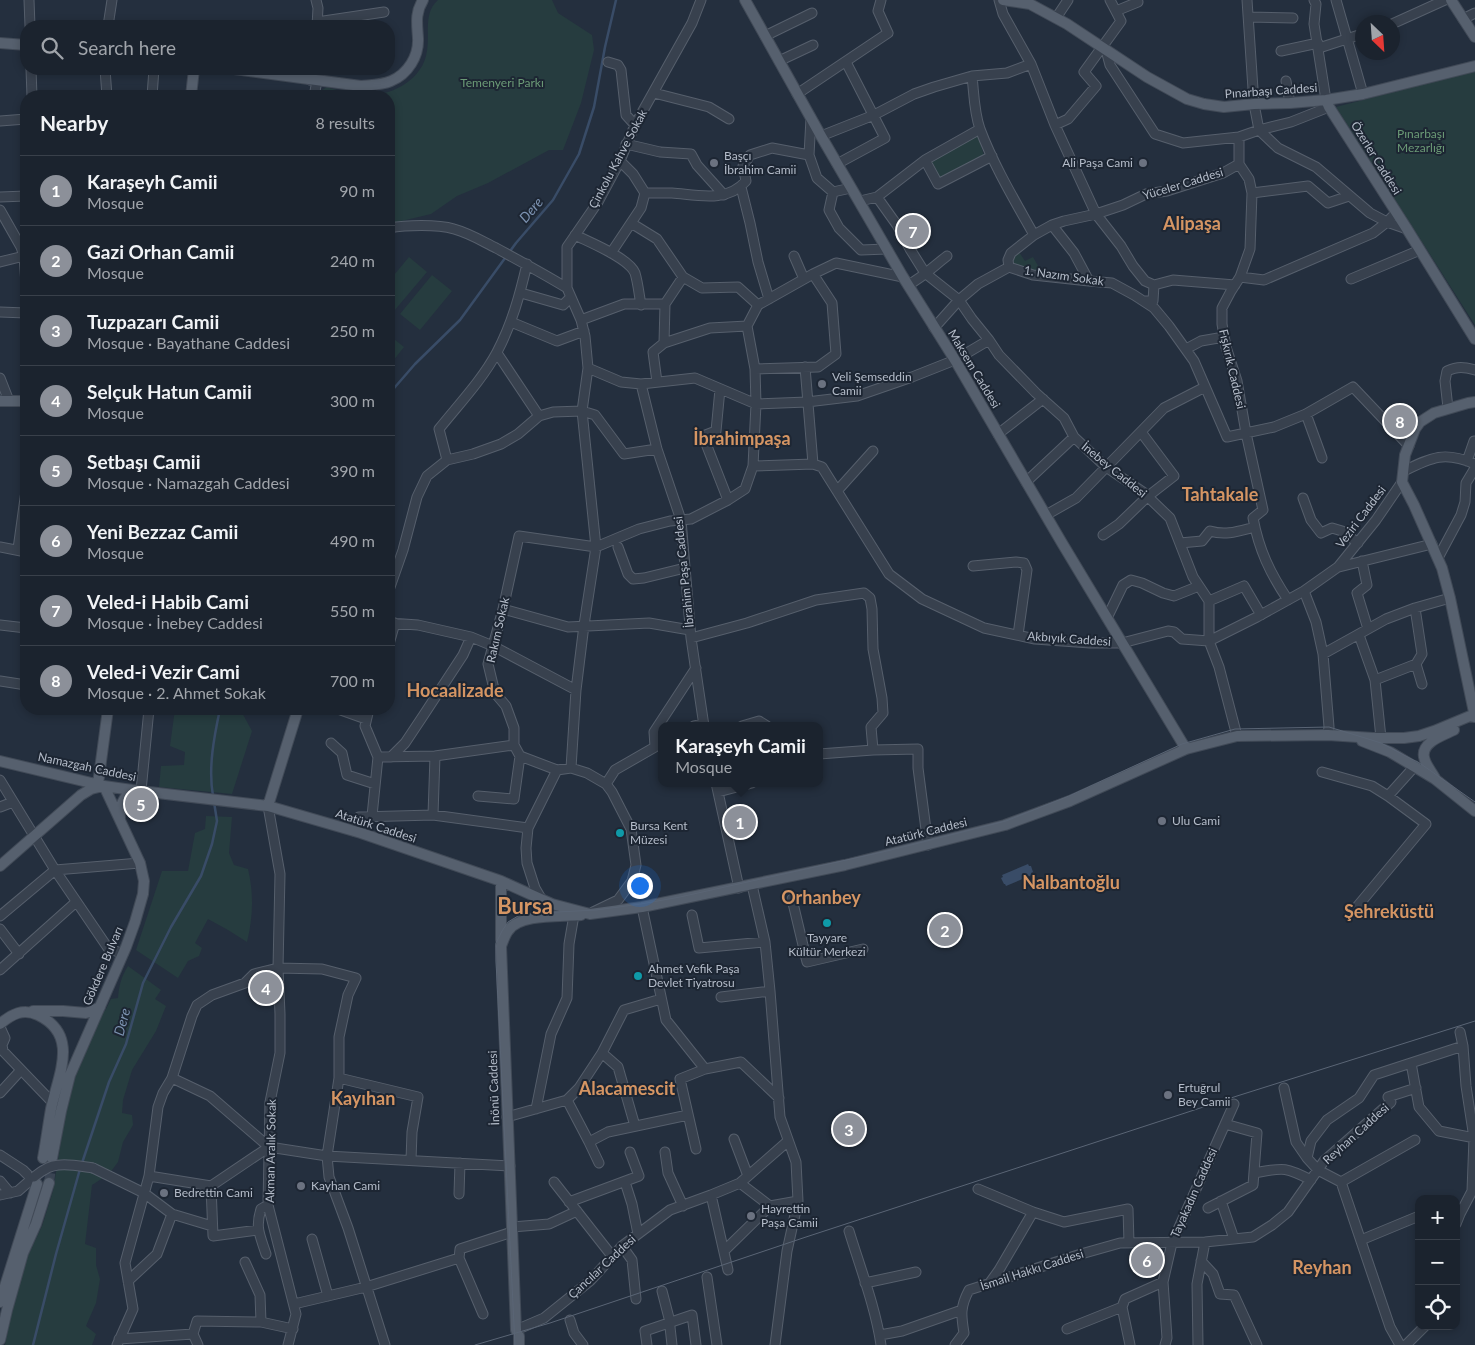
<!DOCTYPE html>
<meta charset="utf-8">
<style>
:root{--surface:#1b232e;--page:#242b36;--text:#f1f3f6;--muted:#a0a4aa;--line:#39404a;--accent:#8c9099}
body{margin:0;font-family:Lato,sans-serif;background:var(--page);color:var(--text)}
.controls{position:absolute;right:15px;bottom:15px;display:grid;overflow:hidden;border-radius:10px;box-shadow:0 2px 8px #0003}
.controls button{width:45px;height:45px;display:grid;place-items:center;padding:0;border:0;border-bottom:1px solid var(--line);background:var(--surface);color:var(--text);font:25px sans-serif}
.compass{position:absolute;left:1355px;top:15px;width:45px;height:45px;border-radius:50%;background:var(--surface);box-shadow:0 2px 8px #0003;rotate:155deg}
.you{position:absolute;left:639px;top:885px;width:18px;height:18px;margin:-12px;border:4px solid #fff;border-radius:50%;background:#1a73e8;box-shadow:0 0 0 8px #1a73e833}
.badge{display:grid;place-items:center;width:32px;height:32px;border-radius:50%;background:var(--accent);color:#fff;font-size:16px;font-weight:700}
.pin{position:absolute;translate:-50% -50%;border:2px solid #fff;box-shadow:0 1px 5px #0006}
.popup{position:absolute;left:658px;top:722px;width:165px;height:65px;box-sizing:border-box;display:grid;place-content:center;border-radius:10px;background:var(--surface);filter:drop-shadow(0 1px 4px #0005);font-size:16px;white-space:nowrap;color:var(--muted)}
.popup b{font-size:19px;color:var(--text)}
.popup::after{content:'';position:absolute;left:50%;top:100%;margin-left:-10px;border:10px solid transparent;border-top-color:var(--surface)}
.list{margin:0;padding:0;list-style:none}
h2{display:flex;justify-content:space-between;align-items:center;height:65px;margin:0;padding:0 20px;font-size:21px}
h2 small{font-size:16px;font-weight:400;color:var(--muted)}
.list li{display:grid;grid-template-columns:32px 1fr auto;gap:15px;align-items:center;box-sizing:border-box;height:70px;padding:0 20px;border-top:1px solid var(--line)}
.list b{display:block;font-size:19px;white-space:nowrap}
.list p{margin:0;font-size:16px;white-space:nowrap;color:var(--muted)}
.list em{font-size:16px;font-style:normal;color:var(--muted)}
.icon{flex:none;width:28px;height:28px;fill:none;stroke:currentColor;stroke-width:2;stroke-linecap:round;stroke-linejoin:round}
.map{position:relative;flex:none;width:1475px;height:1345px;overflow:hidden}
.search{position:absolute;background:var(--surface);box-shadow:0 2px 8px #0003;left:20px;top:20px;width:375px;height:55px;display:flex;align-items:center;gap:12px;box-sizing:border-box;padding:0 18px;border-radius:20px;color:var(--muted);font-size:19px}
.panel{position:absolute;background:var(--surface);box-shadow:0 2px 8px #0003;left:20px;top:90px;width:375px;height:625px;border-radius:20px}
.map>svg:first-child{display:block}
.green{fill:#263c3f}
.water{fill:#394c67}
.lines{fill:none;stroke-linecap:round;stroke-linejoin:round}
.stream{stroke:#394c67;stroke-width:2.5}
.major-tunnel{stroke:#3a4453;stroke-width:10;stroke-dasharray:10 5;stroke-linecap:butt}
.minor-casing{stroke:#565f6c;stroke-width:11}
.major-casing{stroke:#414a57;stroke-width:12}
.minor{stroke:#38414e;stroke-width:9}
.major{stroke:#56606e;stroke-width:10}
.tram{stroke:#5a6575;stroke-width:1}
.minor-bridge-casing{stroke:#565f6c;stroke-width:11;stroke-linecap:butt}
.minor-bridge{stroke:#38414e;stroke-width:9}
.worship-dot{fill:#6b7280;stroke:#1d2633;stroke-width:2}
.culture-dot{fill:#0f9aa8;stroke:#1d2633;stroke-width:2}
.labels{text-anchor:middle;stroke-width:4;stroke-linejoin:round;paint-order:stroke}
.park-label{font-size:12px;fill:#6b9a76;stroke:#1d2633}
.street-label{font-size:12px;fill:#b4bcc9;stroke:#1d2633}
.poi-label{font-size:12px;fill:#b4bcc9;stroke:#1d2633;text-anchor:start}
.water-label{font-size:14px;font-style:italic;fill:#7c92b1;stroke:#1d2633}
.district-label{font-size:18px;font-weight:bold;fill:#d59563;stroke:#1d2633}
.town-label{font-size:22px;font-weight:bold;fill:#d59563;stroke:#1d2633}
</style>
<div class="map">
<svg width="1475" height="1345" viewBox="0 0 1475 1345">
<rect width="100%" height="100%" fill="#242f3e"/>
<!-- green -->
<path class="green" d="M438,0H552L558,13L592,35L594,50L581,103L563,150H549L488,183L457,196L431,214L389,224V96H319V92L327,87C337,90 349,94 360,95C389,98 423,81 427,51C430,33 423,13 438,0Z
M1475,71V325L1336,107Z
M978,135L984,156L939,180L929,161Z
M1019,252L1025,261L1033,257L1045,278L1014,266C1012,259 1014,256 1019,252Z
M409,257L427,272L394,311L389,306V281Z
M432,275L452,291L420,330L400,314Z
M389,335L404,347L389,366Z
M175,709H240L252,731L232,794L159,787L161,766L184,765L185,752L170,746Z
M206,816L232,817L229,853L234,865L248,869C254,894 253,918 247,942L228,930L208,919L195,943L202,948L199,956L188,961L178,978L136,950L162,871H188L195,833L205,829Z
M128,966L161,990L155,999L166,1006L156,1031L132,1070L123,1100L122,1113L132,1115L133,1125L123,1142L118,1162L109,1174L92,1185L85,1244L96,1248V1265L100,1279L96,1303L86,1326L96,1334L92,1345H5L15,1294L25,1262L42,1226L53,1191L65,1116L73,1083L93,1036L101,1011H105L111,999L118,998C119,986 121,977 128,966Z"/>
<!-- water -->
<path class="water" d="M1028,864L1029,866H1031L1033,872L1031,873L1032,875L1006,886L1005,884H1004L1001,878L1003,877L1002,875Z"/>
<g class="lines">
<!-- stream -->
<path class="stream" d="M389,394L415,364L460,320L516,243L553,200L579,154L594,107L605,47L616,0
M213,796C208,768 214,737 220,709
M82,1163L109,1082L126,1044L143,983L171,927L201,876L212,844L217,821L214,802
M33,1345L56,1254L80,1169"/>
<!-- major-tunnel -->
<path class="major-tunnel" d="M49,1183L52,1159"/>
<defs>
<path id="minor" d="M29,0L30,26
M316,0L318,8L317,26
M999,0L1003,14L1031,64L1055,125L1096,214L1121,246L1133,266L1145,281L1154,285L1153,301H1144
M1247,0L1254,104L1259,130L1278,148L1316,167L1370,213L1387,222L1407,229
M1314,0L1316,4L1314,24L1326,100
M1336,0L1363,94
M1116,11L1138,2L1137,0
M1249,17L1293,18
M1056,18L1068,0
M1463,19L1475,13
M317,22L384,12
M1392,24L1445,0
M108,26L112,0
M765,36L812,13
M1319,48L1362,34
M1106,50L1110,65L1155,134L1183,143L1239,137L1259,130L1291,122L1329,107
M1281,51L1318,43
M779,61L813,45
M608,62L618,65L621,70L626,115L635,125
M31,69L32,96
M105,69L107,96
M972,76C974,94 974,112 980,129C994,166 1015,201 1034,235
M310,80L312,69
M1286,81L1290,103
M654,93L709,107L729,119
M797,94L888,33L878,11L881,0
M152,96L154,69
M314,96L317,81
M811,118L809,155L817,178L833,192L851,188
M0,121L26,119
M1055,125L1068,119L1096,86L1084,72L1121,21L1110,0
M821,136L874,115L914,94L934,87L972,76L1007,73L1031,64
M1239,137V164
M626,144L660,152L691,154L697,165L724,195
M925,160L938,184L992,156
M620,161L633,174L645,193L641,208L631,223L657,239L683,277L702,288L738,287L758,305
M837,164L885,138L846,62
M1239,164L1249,179L1252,193L1250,249L1240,277L1231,291L1222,308V324L1226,347L1237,381L1246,433L1263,510L1253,518C1259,550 1270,573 1288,600
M741,187L750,223L758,262L769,299
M833,192L829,210L839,228L861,250L887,249
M645,193C654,193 663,193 672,193C698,195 727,203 746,181L743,166L750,155L772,148L809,155
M1252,193L1308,186L1328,203L1349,196
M0,197L26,196
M877,197L897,225L910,249L925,273L959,300L972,319L989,340L999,355L1036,393L1064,418L1074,437L1106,467L1143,492L1170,518L1193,577L1209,601V641L1219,667L1237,736
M860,201L877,197L925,160L980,129
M0,210L21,247L24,256L26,284
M1052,225L1074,253L1089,281
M389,228C406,225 437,224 454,229C469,233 482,241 496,248C520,261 544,274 567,288
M575,235C589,242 629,258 635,273C638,283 639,294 641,305
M611,253L631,223
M794,256L804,279
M0,262L24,256
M1009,267L1033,275L1089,281L1112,283L1134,295L1154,308L1169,326L1194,361L1227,437L1274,427L1306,414L1353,387L1409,446
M1240,277L1264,280L1373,233L1387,222L1396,213
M1351,279L1420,250
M908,285C922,278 934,266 947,256
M1154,285L1173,280L1235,285
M521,293L563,305L571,297
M758,305L813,274L836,263L903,277
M0,312L26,313
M581,320L624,304H665
M511,322L557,341L584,331
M934,328L959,300L978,284L1009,267L1008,260L1011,253L1034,235L1052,225L1064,221L1096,214L1123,205L1146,194L1167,191L1223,173L1239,164
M664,343L710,328L747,326
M1186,349L1201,341L1224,337
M497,353L539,416
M805,367L813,464
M588,368L621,382L641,384L695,378L756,404L807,402L857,396L912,377L955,360L989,340
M755,369L818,367L836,354L832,303L813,274
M0,378L9,401
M657,382L653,352L664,343L665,304L683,277
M641,384L657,449L681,520L691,638L704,726
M720,389L716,431L703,436L728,500
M1448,408L1445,381L1447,371C1458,366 1464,367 1475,370
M1306,414L1322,458
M998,434L1043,399
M447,460L439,429C459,404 482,380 497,352C512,324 520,294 527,264
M1467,461L1474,441
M753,466L756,404L755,369L747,326L758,305
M1404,471C1432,457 1445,451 1475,464
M1026,482L1074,437
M837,491L873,451
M1303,498L1311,520L1321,533L1332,528L1342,531L1358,543
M1046,515L1076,498L1164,408L1205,387
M1103,535L1119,524L1147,497L1174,476L1141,432
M1180,543L1202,541L1210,531C1226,536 1239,531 1255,527
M0,547L26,552
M618,547L628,574L633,579L644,578L685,568
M18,549L26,491
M1438,558L1461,515L1465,502L1466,483L1475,468
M1362,561L1367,585L1357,593L1368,629
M973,566L1016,562L1024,563L1027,570L1018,635
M1339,567L1432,544
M389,590L403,550L417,497L427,476L447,460L473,454L501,444L518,434L539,416L553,412L582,411L595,415L624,454L657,449
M1304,591L1316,622L1323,654L1329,727L1328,735
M1209,601L1244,586L1261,615
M1415,608L1422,654L1416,664L1422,684
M503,609L568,627L649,623L690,630
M1107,618L1123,585L1131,580L1142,583L1163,593L1174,596L1199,586
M389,623L418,625L471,637L493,646L576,690
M0,625L26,628
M1359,635L1375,680L1381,738
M691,638L747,623L816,600L864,593L870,598L872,609L873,649L882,698L883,713L871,727L873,750
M1209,641L1257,617L1304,591L1338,567L1376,520L1402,482
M389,644L395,623
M1323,654L1386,619L1415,608L1450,598
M1375,680L1416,664
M0,681L26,685
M338,709L366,719
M369,709L365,726L378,757L372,816
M694,726L704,724
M742,726L759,721L767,726
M331,743L342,753L347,775L375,784
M819,754L873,750L918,749V768L928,845
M378,757L435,756L514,745
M391,757L405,743L423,716L463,655L471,637
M571,768L576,690L584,625L596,547L582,411L588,368L585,336L581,320L567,288V247L598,202L620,161L635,125L692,23L701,0
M557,770L520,756L514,745V728L506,706L495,693L488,664L503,609L519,536L596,547L639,529L670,521L691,519L728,500L745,489L753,466L813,464L822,467L889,574L922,599L984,628L1035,639L1090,643H1122L1168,631L1174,632L1182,639L1209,641
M1322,772L1372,786L1388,796L1426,824L1356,908
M0,780L55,870L108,948L123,954
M716,783L739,888
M606,784L615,770L655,747L654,732L696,668
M141,791L149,709
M718,792L752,783
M478,796L514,799L520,756
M1388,796L1415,766
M268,806L280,874L278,968L280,1014V1053L270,1102L268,1205L296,1314L288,1345
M0,807L13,802
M433,815L435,756
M354,831L359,817L433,815L528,828
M752,885L765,942L770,991L780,1117L796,1162L798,1201L787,1251L775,1345
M792,899L807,962L863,949
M542,900L535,888L527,863L526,848L528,828L557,770L571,768L587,773L606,784L612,792L631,829L636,865L632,881L618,900L593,912
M642,907L666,1020L705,1069L741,1062L779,1098
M692,915L699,948L765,942
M0,916L55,870L140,863
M0,929L19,954
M0,970L76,902
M721,997L770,991
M0,1027L5,1038L2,1045L3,1051L53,1103
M602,1053L618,1067L635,1126
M1411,1063L1419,1107L1439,1131L1475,1138
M172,1078L210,1096L269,1147
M339,1078L418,1097L412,1132L411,1160
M1284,1088L1296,1142L1307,1158L1318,1170L1341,1182L1390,1327L1400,1345
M0,1093L21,1070
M1388,1097L1416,1088
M567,1100L589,1142L608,1132L688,1115
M536,1109L551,1034L567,998L569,944L574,915
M507,1117L567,1100L579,1088L602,1053L624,1010L661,999
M734,1139L748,1176
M589,1142L599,1163
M269,1147L327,1156L510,1166
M696,1149L680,1079L705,1069
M665,1152L668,1173L683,1206
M0,1155L23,1170L32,1179
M1307,1158L1311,1141L1327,1120L1359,1098L1374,1075L1463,1046
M93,1168L144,1193L172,1214L212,1226
M1254,1173C1283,1168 1284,1166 1311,1180
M149,1176L211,1186
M0,1181L10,1193
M554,1182L612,1256
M625,1182L632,1204L638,1234
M1341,1182L1415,1140
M740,1183L770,1206L798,1201
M211,1186L213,1236L258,1230
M211,1186L269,1147
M978,1189L1033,1212L1064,1222L1128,1209L1129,1243
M459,1194L460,1163
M0,1195L18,1191L34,1177
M711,1195L728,1270
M1221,1201L1234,1239
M569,1202L639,1176L630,1152
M1208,1208L1253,1185L1257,1133L1225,1124
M1456,1224L1460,1214L1472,1191L1474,1138L1466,1086L1463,1046L1460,1032
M512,1227L549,1224L577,1211
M849,1231C860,1267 876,1309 881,1345
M312,1239L328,1296
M1361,1240L1419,1216
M622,1246L632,1260L636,1299
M725,1250L770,1206
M266,1254C260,1235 255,1228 261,1209L268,1205
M1201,1261L1213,1274L1220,1294L1234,1295L1257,1345
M245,1262L260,1295L261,1322
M707,1277L717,1345
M128,1281L157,1254L172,1214
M865,1283L916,1272
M989,1284L999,1270L1033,1212
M662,1291L669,1318L672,1345
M294,1304L366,1287L459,1258
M483,1314L459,1258L460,1249L512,1232
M570,1320L574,1333L583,1345
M1067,1329L1122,1307
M516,1330L544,1318L590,1281L622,1246L670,1210L711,1195L740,1183L788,1141
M193,1334L198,1345
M880,1335L902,1331L962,1310
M119,1339L193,1334L197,1321L261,1322L293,1329
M117,1345L133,1309L125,1263L149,1176L158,1107L163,1093L172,1078L192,1016L197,1005L212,995L245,983L254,974L278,968L322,969L356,978L348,995L339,1037V1078L327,1156L329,1177L348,1228L385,1345
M647,1345L645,1331L692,1315L696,1345
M955,1345L964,1333C961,1315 960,1307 969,1290L1081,1254L1120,1243L1205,1242L1253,1237L1272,1225L1288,1212L1324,1161L1391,1102
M1130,1345L1122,1307L1125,1299L1163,1282
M1165,1345L1167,1338L1163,1282L1172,1243L1234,1104
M1198,1345L1197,1284L1205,1242
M1406,1345L1425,1326"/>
<path id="major" d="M745,0L821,136L903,277L955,360L1062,543L1186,749
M1003,0L1030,4L1067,24L1147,77L1187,99L1204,104L1224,107L1254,104L1290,103L1326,100L1363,94L1475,66
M1451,0L1475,37
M0,43L26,45
M234,69L361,86C371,85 382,85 391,81C408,74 419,56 418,38C417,23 415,13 423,0
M191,96L194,69
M1326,100L1329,107L1407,229L1475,339
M0,401H26
M1475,717L1450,598L1442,568L1414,505L1402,482L1405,455L1415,429L1420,422L1434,413L1468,403L1475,402
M1362,741L1390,752L1435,779L1475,811
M0,761L104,786L132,790L268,806L361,833L501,881L552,904L590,914L642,907L845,865L1005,825L1070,801L1186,749L1237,736L1328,735L1373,738H1404L1419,736L1434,731L1470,716L1475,717
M1435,778C1431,771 1425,764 1424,757C1421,742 1444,735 1454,730
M98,784L108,709
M268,806L298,709
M120,818C119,806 123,798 132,790
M0,866L81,795L91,789L103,786
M501,881V940
M33,1011H63L86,1013L100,1007
M0,1024C12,1014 23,1008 38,1015C80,1035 58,1075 51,1109C48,1126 46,1142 43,1158
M52,1158L61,1111L70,1075L126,947L135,922L143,894L144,881L140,863L104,786
M0,1302L37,1184
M516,1330L501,946C503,941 505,935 508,931C519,913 562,917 581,915
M519,1336V1345
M0,1340L7,1310L23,1253L36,1224L49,1183"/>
</defs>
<!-- minor casing -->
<use href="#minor" class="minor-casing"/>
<!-- major casing -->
<use href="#major" class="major-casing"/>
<!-- minor -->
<use href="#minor" class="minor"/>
<!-- major -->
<use href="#major" class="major"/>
<!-- tram -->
<path class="tram" d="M475,1345L550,1323L806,1237L1237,1096L1475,1021
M515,1345L496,961V943L502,931L508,922L518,916L538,913L596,910L641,904L680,897L887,851L1006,821L1069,796L1182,744L1235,729L1329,727L1365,738L1381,743L1421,764L1475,802"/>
<defs>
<path id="minor-bridge" d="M34,1177C37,1175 40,1172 44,1170C57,1161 78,1166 93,1168"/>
</defs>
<!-- minor-bridge casing -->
<use href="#minor-bridge" class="minor-bridge-casing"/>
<!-- minor-bridge -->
<use href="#minor-bridge" class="minor-bridge"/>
</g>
<!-- markers -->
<g class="worship-dot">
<circle cx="714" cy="163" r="5"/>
<circle cx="1143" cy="163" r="5"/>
<circle cx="822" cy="384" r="5"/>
<circle cx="1162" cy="821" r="5"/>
<circle cx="1168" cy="1095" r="5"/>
<circle cx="301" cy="1186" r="5"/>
<circle cx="164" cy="1193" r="5"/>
<circle cx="751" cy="1216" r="5"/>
</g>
<g class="culture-dot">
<circle cx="620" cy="833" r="5"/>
<circle cx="827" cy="923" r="5"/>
<circle cx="638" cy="976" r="5"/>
</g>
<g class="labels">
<!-- park labels -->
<g class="park-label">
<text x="502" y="87">Temenyeri Parkı</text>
<text x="1421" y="138">Pınarbaşı<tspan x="1421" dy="14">Mezarlığı</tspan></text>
</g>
<!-- street labels -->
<g class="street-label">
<text transform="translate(1271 91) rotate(-4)" y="4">Pınarbaşı Caddesi</text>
<text transform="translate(1376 158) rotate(58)" y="4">Özerler Caddesi</text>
<text transform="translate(618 159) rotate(-62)" y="4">Çinkolu Kahve Sokak</text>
<text transform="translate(1183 184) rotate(-17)" y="4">Yüceler Caddesi</text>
<text transform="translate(1064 276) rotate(8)" y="4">1. Nazım Sokak</text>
<text transform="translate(974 369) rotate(59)" y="4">Maksem Caddesi</text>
<text transform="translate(1232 369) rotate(77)" y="4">Fışkırık Caddesi</text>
<text transform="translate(1114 470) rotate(39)" y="4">İnebey Caddesi</text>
<text transform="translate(1361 517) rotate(-53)" y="4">Veziri Caddesi</text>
<text transform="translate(684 572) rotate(-96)" y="4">İbrahim Paşa Caddesi</text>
<text transform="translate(498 630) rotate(-77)" y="4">Rakım Sokak</text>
<text transform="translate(1069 639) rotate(4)" y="4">Akbıyık Caddesi</text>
<text transform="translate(87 767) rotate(12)" y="4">Namazgah Caddesi</text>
<text transform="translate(376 826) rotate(18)" y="4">Atatürk Caddesi</text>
<text transform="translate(926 832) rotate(-14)" y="4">Atatürk Caddesi</text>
<text transform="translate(103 966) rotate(-67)" y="4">Gökdere Bulvarı</text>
<text transform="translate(494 1088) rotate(-92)" y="4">İnönü Caddesi</text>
<text transform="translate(1356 1134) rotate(-42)" y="4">Reyhan Caddesi</text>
<text transform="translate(271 1151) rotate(-89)" y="4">Akman Aralık Sokak</text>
<text transform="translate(1194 1193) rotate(-66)" y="4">Tayakadın Caddesi</text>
<text transform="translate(602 1267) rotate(-43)" y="4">Çancılar Caddesi</text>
<text transform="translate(1032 1270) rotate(-18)" y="4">İsmail Hakkı Caddesi</text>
</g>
<!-- poi labels -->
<g class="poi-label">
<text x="724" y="160">Başçı<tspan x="724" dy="14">İbrahim Camii</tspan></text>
<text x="1133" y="167" text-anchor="end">Ali Paşa Cami</text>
<text x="832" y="381">Veli Şemseddin<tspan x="832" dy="14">Camii</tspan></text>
<text x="1172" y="825">Ulu Cami</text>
<text x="630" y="830">Bursa Kent<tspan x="630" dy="14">Müzesi</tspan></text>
<text x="827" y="942" text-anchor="middle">Tayyare<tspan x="827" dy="14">Kültür Merkezi</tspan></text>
<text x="648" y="973">Ahmet Vefik Paşa<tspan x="648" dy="14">Devlet Tiyatrosu</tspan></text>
<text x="1178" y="1092">Ertuğrul<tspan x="1178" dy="14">Bey Camii</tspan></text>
<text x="311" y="1190">Kayhan Cami</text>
<text x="174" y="1197">Bedrettin Cami</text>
<text x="761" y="1213">Hayrettin<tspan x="761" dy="14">Paşa Camii</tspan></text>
</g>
<!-- water labels -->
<g class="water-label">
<text transform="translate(531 210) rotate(-49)" y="5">Dere</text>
<text transform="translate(122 1022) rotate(-75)" y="5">Dere</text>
</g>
<!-- district labels -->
<g class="district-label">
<text x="1192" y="230">Alipaşa</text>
<text x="742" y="445">İbrahimpaşa</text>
<text x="1220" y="501">Tahtakale</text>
<text x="455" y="697">Hocaalizade</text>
<text x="1071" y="889">Nalbantoğlu</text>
<text x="821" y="904">Orhanbey</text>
<text x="1389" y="918">Şehreküstü</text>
<text x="627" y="1095">Alacamescit</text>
<text x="363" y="1105">Kayıhan</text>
<text x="1322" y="1274">Reyhan</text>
</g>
<!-- town labels -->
<g class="town-label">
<text x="525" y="914">Bursa</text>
</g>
</g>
</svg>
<div class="controls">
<button>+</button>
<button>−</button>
<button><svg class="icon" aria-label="locate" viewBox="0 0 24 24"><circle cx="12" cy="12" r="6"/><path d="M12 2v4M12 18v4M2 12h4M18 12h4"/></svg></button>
</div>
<svg class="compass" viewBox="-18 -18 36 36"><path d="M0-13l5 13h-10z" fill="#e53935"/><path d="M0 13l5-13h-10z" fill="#a0a4aa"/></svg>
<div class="you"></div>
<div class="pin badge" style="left:740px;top:822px">1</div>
<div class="popup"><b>Karaşeyh Camii</b>Mosque</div>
<div class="pin badge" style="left:945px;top:930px">2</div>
<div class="pin badge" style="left:849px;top:1129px">3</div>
<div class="pin badge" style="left:266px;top:988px">4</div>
<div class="pin badge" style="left:141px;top:804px">5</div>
<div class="pin badge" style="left:1147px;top:1260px">6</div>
<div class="pin badge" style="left:913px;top:231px">7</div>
<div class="pin badge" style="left:1400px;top:421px">8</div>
<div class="search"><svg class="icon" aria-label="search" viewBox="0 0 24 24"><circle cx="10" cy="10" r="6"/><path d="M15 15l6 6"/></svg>Search here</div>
<section class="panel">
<h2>Nearby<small>8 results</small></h2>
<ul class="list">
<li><span class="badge">1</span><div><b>Karaşeyh Camii</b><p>Mosque</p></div><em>90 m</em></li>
<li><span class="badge">2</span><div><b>Gazi Orhan Camii</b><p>Mosque</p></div><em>240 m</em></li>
<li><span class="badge">3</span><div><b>Tuzpazarı Camii</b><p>Mosque · Bayathane Caddesi</p></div><em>250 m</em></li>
<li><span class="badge">4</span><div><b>Selçuk Hatun Camii</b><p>Mosque</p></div><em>300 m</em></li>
<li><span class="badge">5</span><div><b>Setbaşı Camii</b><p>Mosque · Namazgah Caddesi</p></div><em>390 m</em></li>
<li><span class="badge">6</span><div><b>Yeni Bezzaz Camii</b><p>Mosque</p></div><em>490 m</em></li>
<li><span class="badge">7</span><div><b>Veled-i Habib Cami</b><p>Mosque · İnebey Caddesi</p></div><em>550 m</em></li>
<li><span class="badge">8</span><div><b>Veled-i Vezir Cami</b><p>Mosque · 2. Ahmet Sokak</p></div><em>700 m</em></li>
</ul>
</section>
</div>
